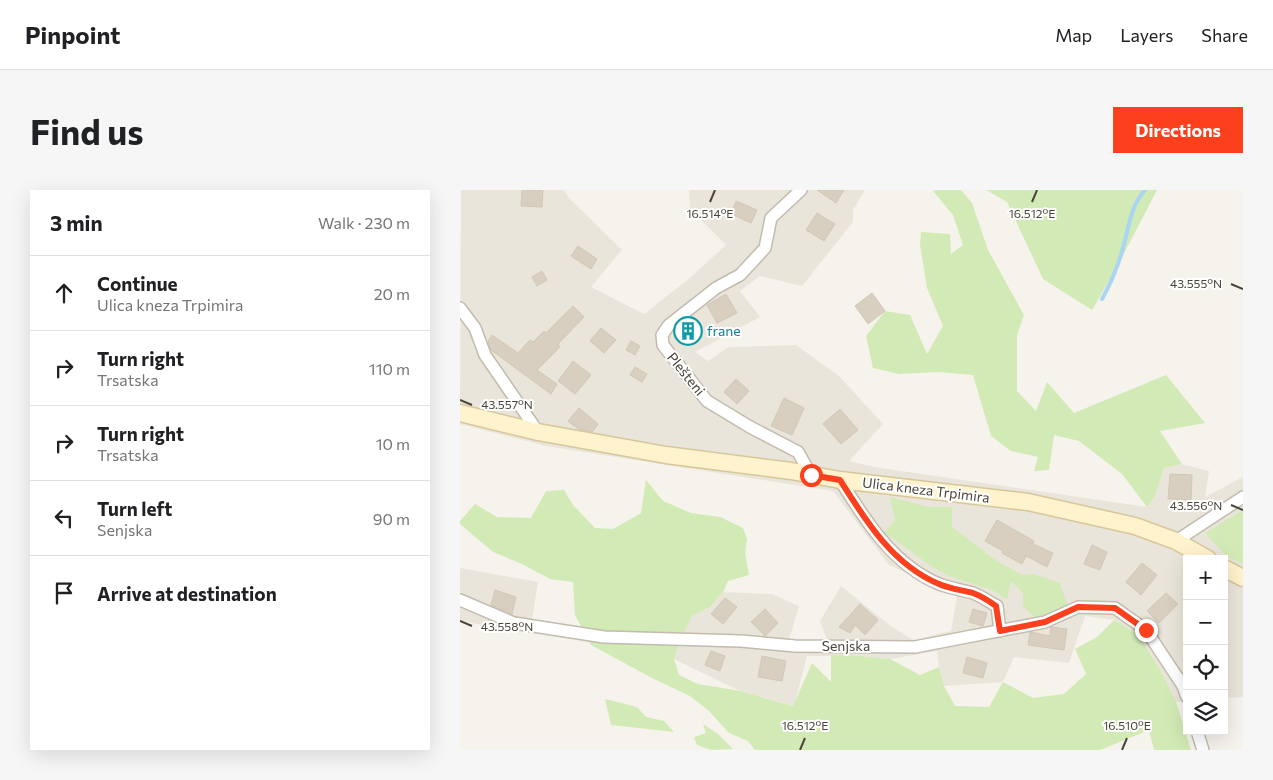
<!DOCTYPE html>
<meta charset="utf-8">
<style>
:root{--surface:#fff;--page:#f6f6f6;--text:#202124;--muted:#757577;--line:#e0e0e0;--accent:#fc3f1d}
body{margin:0;font-family:Commissioner,sans-serif;background:var(--page);color:var(--text)}
.controls{position:absolute;right:15px;bottom:15px;display:grid;overflow:hidden;border-radius:0px;box-shadow:0 5px 20px #0002}
.controls button{width:45px;height:45px;display:grid;place-items:center;padding:0;border:0;border-bottom:1px solid var(--line);background:var(--surface);color:var(--text);font:25px sans-serif}
.stop{position:absolute;width:15px;height:15px;margin:-11px;border:4px solid #fc3f1d;border-radius:50%;background:#fff}
.stop.end{background:#fc3f1d;border-color:#fff;box-shadow:0 1px 5px #0008}
.list{margin:0;padding:0;list-style:none}
h2{display:flex;justify-content:space-between;align-items:center;height:65px;margin:0;padding:0 20px;font-size:21px}
h2 small{font-size:16px;font-weight:400;color:var(--muted)}
.list li{display:grid;grid-template-columns:32px 1fr auto;gap:15px;align-items:center;box-sizing:border-box;height:75px;padding:0 20px;border-top:1px solid var(--line)}
.list b{display:block;font-size:19px;white-space:nowrap}
.list p{margin:0;font-size:16px;white-space:nowrap;color:var(--muted)}
.list em{font-size:16px;font-style:normal;color:var(--muted)}
.icon{flex:none;width:28px;height:28px;fill:none;stroke:currentColor;stroke-width:2;stroke-linecap:round;stroke-linejoin:round}
.map{position:relative;flex:none;width:783px;height:560px;overflow:hidden;border-radius:0px}
header{display:flex;align-items:center;gap:30px;box-sizing:border-box;height:70px;padding:0 25px;background:var(--surface);border-bottom:1px solid var(--line)}
header strong{font-size:24px}
nav{display:flex;gap:28px;margin-inline-start:auto;font-size:18px}
.intro{display:flex;align-items:center;justify-content:space-between;box-sizing:border-box;height:120px;padding:0 30px}
h1{margin:0;font-size:35px}
.button{padding:12px 22px;border-radius:0px;background:var(--accent);color:#fff;font-size:18px;font-weight:700}
main{display:flex;gap:30px;padding:0 30px}
aside{flex:1;background:var(--surface);border-radius:0px;box-shadow:0 5px 20px #0002}
.map>svg:first-child{display:block}
.residential{fill:#eae5da}
.green{fill:#d2eab5}
.lines{fill:none;stroke-linecap:round;stroke-linejoin:round}
.stream{stroke:#a9d4f2;stroke-width:4}
.building{fill:#d8cfc1;stroke:#d3c7b4}
.street-casing{stroke:#c2bbae;stroke-width:14}
.secondary-casing{stroke:#d6c79b;stroke-width:19}
.street{stroke:#fff;stroke-width:11}
.secondary{stroke:#fff3cd;stroke-width:16}
.route{stroke:#fc3f1d;stroke-width:6}
.ticks{fill:none;stroke:#4b4439;stroke-width:2}
.labels{text-anchor:middle;stroke-width:4;stroke-linejoin:round;paint-order:stroke}
.culture-label{font-size:14px;fill:#0d838f;stroke:#fff;text-anchor:start}
.street-label{font-size:14px;fill:#4b4439;stroke:#fff}
.ticks-label{font-size:12px;text-anchor:middle;fill:#4b4439;stroke:#fff;stroke-width:4;stroke-linejoin:round;paint-order:stroke}
</style>
<header>
<strong>Pinpoint</strong>
<nav><a>Map</a><a>Layers</a><a>Share</a></nav>
</header>
<div class="intro"><h1>Find us</h1><a class="button">Directions</a></div>
<main>
<aside>
<h2>3 min<small>Walk · 230 m</small></h2>
<ul class="list">
<li><svg class="icon" aria-label="ahead" viewBox="0 0 24 24"><path d="M12 20V5M6 11l6-6 6 6"/></svg><div><b>Continue</b><p>Ulica kneza Trpimira</p></div><em>20 m</em></li>
<li><svg class="icon" aria-label="right" viewBox="0 0 24 24"><path d="M7 20v-9h11M14 6l5 5-5 5"/></svg><div><b>Turn right</b><p>Trsatska</p></div><em>110 m</em></li>
<li><svg class="icon" aria-label="right" viewBox="0 0 24 24"><path d="M7 20v-9h11M14 6l5 5-5 5"/></svg><div><b>Turn right</b><p>Trsatska</p></div><em>10 m</em></li>
<li><svg class="icon" aria-label="left" viewBox="0 0 24 24"><path d="M17 20v-9H6M10 6l-5 5 5 5"/></svg><div><b>Turn left</b><p>Senjska</p></div><em>90 m</em></li>
<li><svg class="icon" aria-label="arrive" viewBox="0 0 24 24"><path d="M6 21V4h12l-3 4 3 4H6"/></svg><div><b>Arrive at destination</b></div></li>
</ul>
</aside>
<div class="map">
<svg width="783" height="560" viewBox="0 0 783 560">
<rect width="100%" height="100%" fill="#f6f3ec"/>
<!-- residential -->
<path class="residential" d="M1,0H104L109,8L162,60L131,97L184,124L231,87L266,55L230,19L229,0H405L393,20V32L342,96L300,86L280,101L300,127L235,162L248,171L269,157L336,155L379,186L423,234L389,271L414,277L687,317L695,306L704,278L722,274L749,281L745,307L783,287V507L764,508V369H727V511L716,512L701,481L678,444L654,430L625,426L609,473L554,467L543,492L484,496L479,477L477,461L430,469L400,466H347L334,516L280,501L214,469L222,447L232,426L250,417L263,402L312,404L339,416L328,453H368L360,431L381,396L428,434L453,450L491,441L497,407L429,375L373,301L86,256L0,234Z
M0,378L78,392L70,443L0,431Z"/>
<!-- green -->
<path class="green" d="M476,0H501L512,13L528,60L564,125L557,145V201L576,221L587,192L614,223L706,185L745,233L700,241L722,274L704,278L695,306L687,317L662,284L619,251L594,245L589,280L574,281L578,267L551,261L531,246L513,185L479,182L439,184L413,178L406,146L425,121L450,125L467,164L483,136L467,98L460,55L461,42L490,44L491,64L503,55L493,25L473,1Z
M526,0H697L658,75L632,120L583,89L547,12Z
M186,290L203,311L231,323L260,327L283,338L287,349L285,363L289,385L268,391L263,402L250,417L232,426L222,447L214,469L219,485L238,494L280,501L333,516L352,473L371,492V465L400,466L430,469L460,485L479,477L484,496L495,516L529,517L543,492L573,508L604,504L626,484L615,459L637,447L654,430L678,444L701,481L716,512L731,560H694L689,540L640,560H295L288,551L269,543L249,521L230,506L192,488L131,455L115,425L113,392L90,389L62,374L33,362L0,334V331L15,314L37,327L71,328L86,301L104,300L113,315L135,338L153,339L181,323Z
M430,307L468,317H492V337L534,369L562,385L573,384L600,393L607,415L577,429L563,416V403L551,391L547,409L532,400L489,386L471,376L424,342L435,331Z
M783,320V374L766,366L745,343Z
M145,509L177,517L186,527L204,531L214,542L151,535Z
M243,534L258,544L273,559L252,560L237,555L234,547L246,543Z"/>
<g class="lines">
<!-- stream -->
<path class="stream" d="M642,109C651,93 658,76 663,58C669,37 670,17 685,0"/>
</g>
<!-- building -->
<path class="building" d="M62,0H83L82,17L61,16Z
M357,0H384L376,13Z
M276,11L297,20L291,33L271,24Z
M357,23L375,34L364,51L346,40Z
M118,56L137,69L131,79L111,66Z
M82,81L87,90L77,96L72,87Z
M412,103L425,121L408,134L395,116Z
M266,104L277,123L257,133L247,115Z
M113,116L124,127L98,154L100,157L77,180L97,194L91,204L31,160L28,151L32,145L58,163L70,150L73,152L84,141L86,143Z
M233,132L238,142L224,149L219,140Z
M141,138L156,150L144,163L130,151Z
M171,151L180,156L175,165L166,160Z
M113,171L131,185L115,204L98,191Z
M175,177L187,184L182,192L170,185Z
M276,189L289,201L277,214L264,202Z
M324,208L344,218L332,245L311,236Z
M119,218L138,234L132,242L118,239L108,231Z
M380,219L398,240L381,254L363,234Z
M710,284L732,285L731,310L708,309Z
M537,330L574,351L573,354L593,363L587,377L566,366L562,374L542,363L543,361L525,351Z
M632,355L647,362L640,380L624,374Z
M682,373L697,385L681,405L666,392Z
M35,400L56,407L52,424L31,415Z
M706,403L718,414L699,433L687,421Z
M265,408L277,417L263,434L251,424Z
M400,414L418,430L405,445L395,435L390,443L379,437Z
M305,419L318,433L305,446L291,432Z
M513,419L527,423L523,436L509,432Z
M591,437L607,439L604,460L568,455L570,442L590,446Z
M251,461L265,466L260,481L245,475Z
M302,466L326,471L322,491L298,487Z
M507,467L527,473L523,488L503,483Z"/>
<g class="lines">
<defs>
<path id="street" d="M341,0L311,28L305,58L280,85L256,98L209,135L202,145L203,155L247,211L290,237L338,262L351,285
M0,118L15,138L25,165L78,242
M380,290C405,330 433,375 479,394C490,398 502,400 513,403C521,406 529,412 537,416L540,441
M716,351L783,307
M0,410L54,433L144,447L281,451L335,456L455,457L585,432L618,417L655,418L686,440L723,496L727,507
M737,541L743,560"/>
<path id="secondary" d="M0,223L78,242L206,265L331,281L380,290L568,312L675,336L716,351L748,369
M764,378L783,388"/>
</defs>
<!-- street casing -->
<use href="#street" class="street-casing"/>
<!-- secondary casing -->
<use href="#secondary" class="secondary-casing"/>
<!-- street -->
<use href="#street" class="street"/>
<!-- secondary -->
<use href="#secondary" class="secondary"/>
</g>
<g class="lines">
<!-- route -->
<path class="route" d="M351,285L380,290C405,330 433,375 479,394C490,399 502,400 513,403C521,406 529,411 536,416L540,441L585,432L618,417L655,418L686,440"/>
</g>
<!-- ticks -->
<path class="ticks" d="M250,12L255,0M572,12L577,0M771,94L783,99M0,210L12,215M771,315L783,320M0,431L12,436M340,560L345,548M662,560L667,548"/>
<!-- icons -->
<defs>
<symbol id="building-ring" viewBox="-11 -11 22 22"><circle r="9.5" fill="#fff" stroke="#0f9aa8" stroke-width="1.5"/><path d="M-4-6H4V6H1V3H-1V6H-4ZM-2.5-4.3h1.7v1.8h-1.7ZM.8-4.3h1.7v1.8H.8ZM-2.5-1h1.7V.8h-1.7ZM.8-1h1.7V.8H.8Z" fill="#0f9aa8"/></symbol>
</defs>
<g fill-rule="evenodd">
<use href="#building-ring" x="212" y="125" width="32" height="32"/>
</g>
<g class="labels">
<!-- culture labels -->
<g class="culture-label">
<text x="247" y="146">frane</text>
</g>
<!-- street labels -->
<g class="street-label">
<text transform="translate(226 184) rotate(51)" y="5">Plešteni</text>
<text transform="translate(466 300) rotate(7)" y="5">Ulica kneza Trpimira</text>
<text x="386" y="461">Senjska</text>
</g>
</g>
<g class="ticks-label">
<text x="250" y="28">16.514°E</text>
<text x="572" y="28">16.512°E</text>
<text x="736" y="98">43.555°N</text>
<text x="47" y="219">43.557°N</text>
<text x="736" y="320">43.556°N</text>
<text x="47" y="441">43.558°N</text>
<text x="345" y="540">16.512°E</text>
<text x="667" y="540">16.510°E</text>
</g>
</svg>
<div class="controls">
<button>+</button>
<button>−</button>
<button><svg class="icon" aria-label="locate" viewBox="0 0 24 24"><circle cx="12" cy="12" r="6"/><path d="M12 2v4M12 18v4M2 12h4M18 12h4"/></svg></button>
<button><svg class="icon" aria-label="layers" viewBox="0 0 24 24"><path d="M12 4l9 5-9 5-9-5zM3 14l9 5 9-5"/></svg></button>
</div>
<div class="stop" style="left:351px;top:285px"></div>
<div class="stop end" style="left:686px;top:440px"></div>
</div>
</main>
